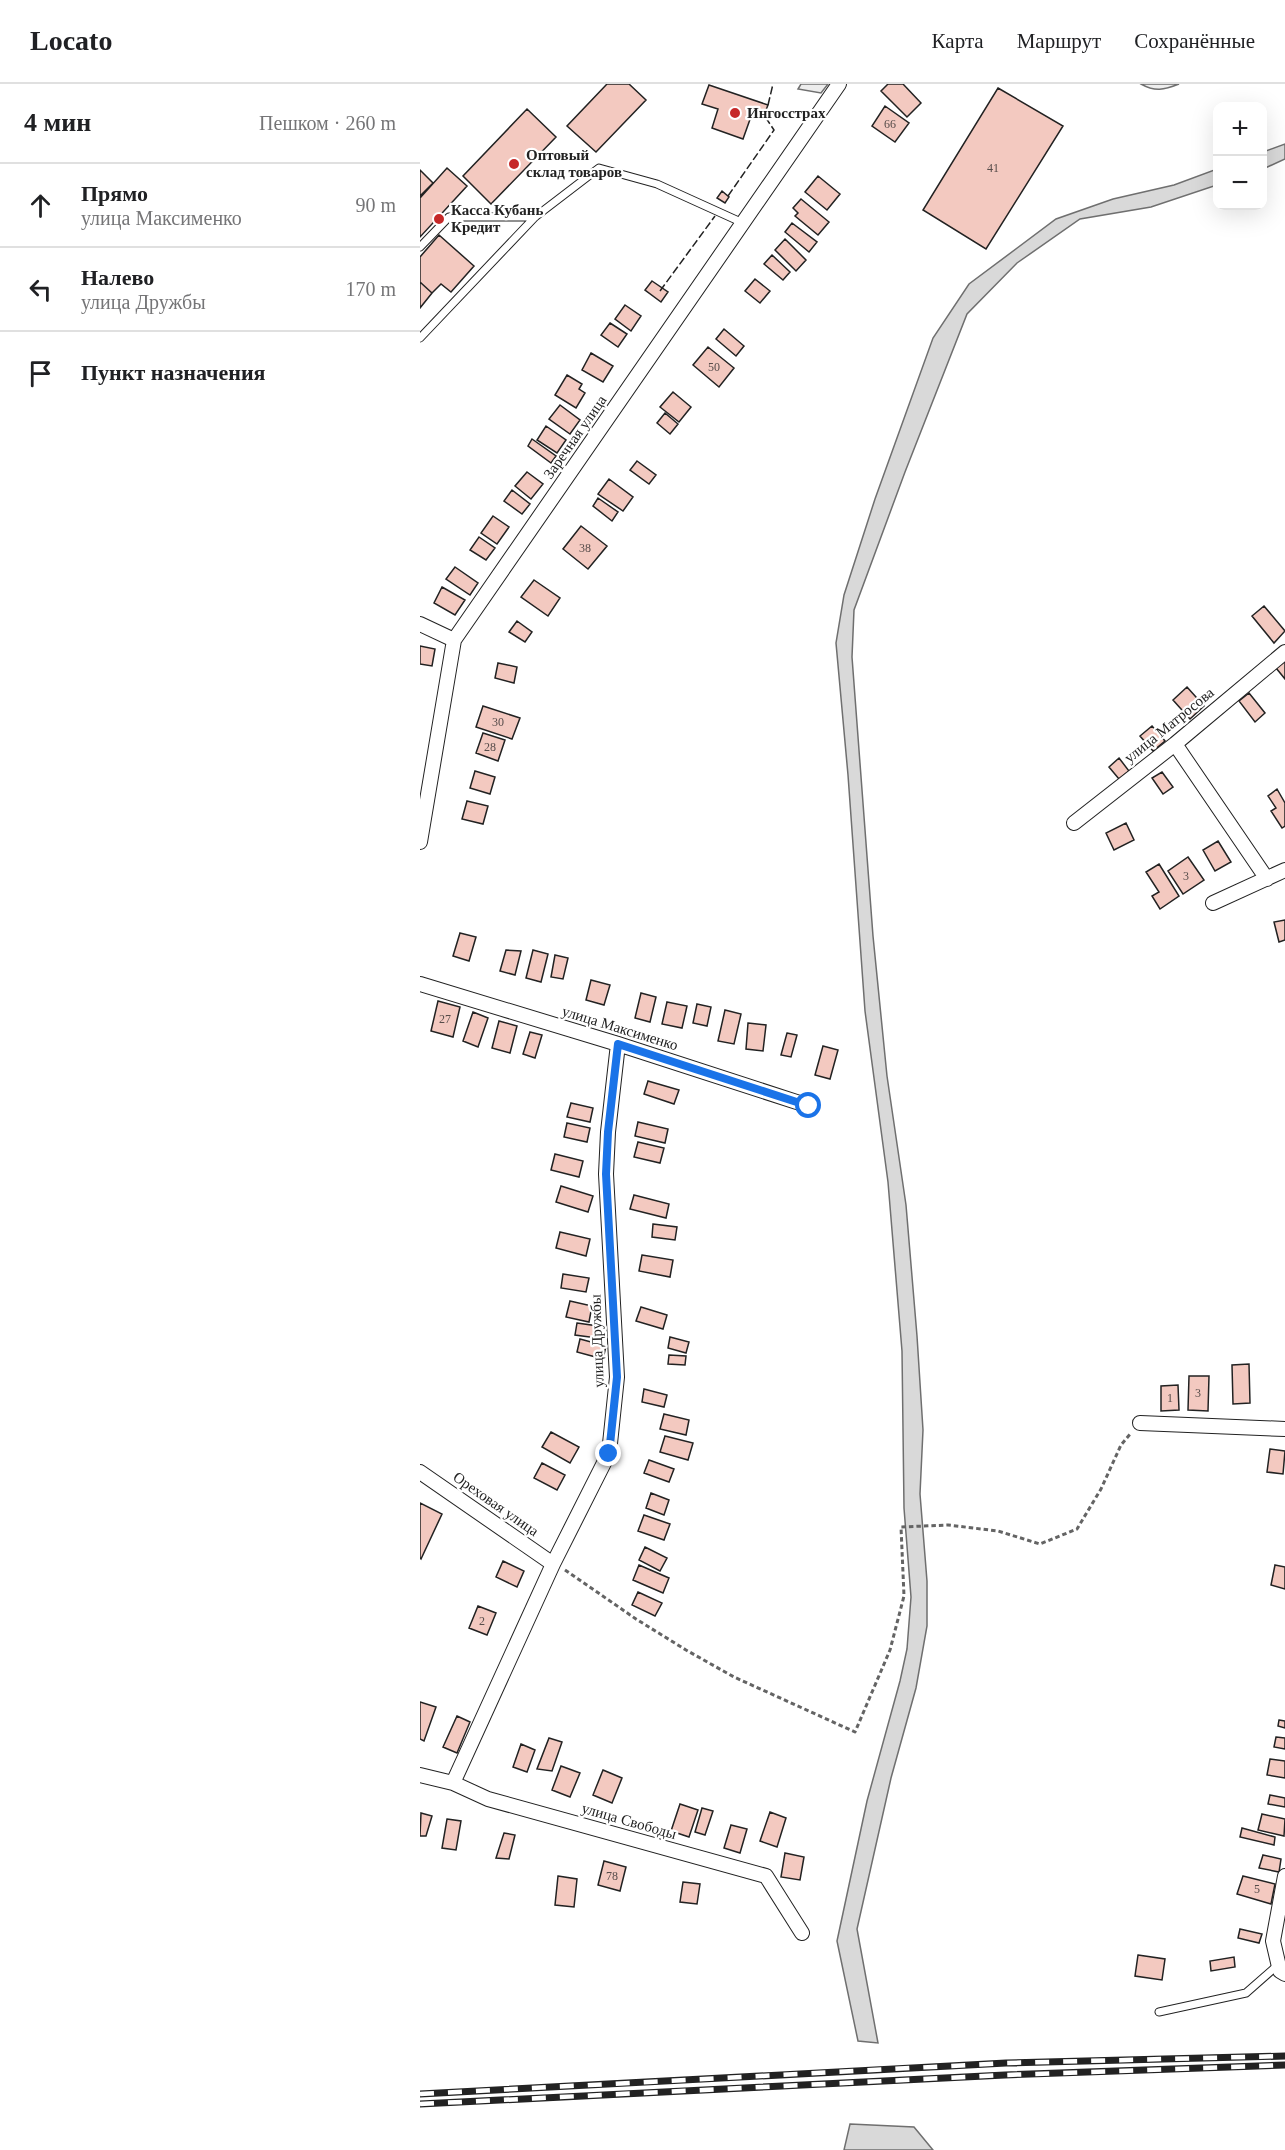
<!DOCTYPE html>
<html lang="ru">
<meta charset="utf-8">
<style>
:root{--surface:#fff;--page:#f2f2f2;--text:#202124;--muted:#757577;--line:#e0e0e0}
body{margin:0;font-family:Georgia,serif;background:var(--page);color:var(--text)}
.controls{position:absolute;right:18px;top:18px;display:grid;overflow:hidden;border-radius:12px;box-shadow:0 6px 24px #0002}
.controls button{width:54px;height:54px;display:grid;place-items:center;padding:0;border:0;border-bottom:2px solid var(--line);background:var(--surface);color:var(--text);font:30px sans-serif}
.stop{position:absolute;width:18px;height:18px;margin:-14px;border:4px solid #1a73e8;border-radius:50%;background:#fff}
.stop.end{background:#1a73e8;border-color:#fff;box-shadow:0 2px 6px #0008}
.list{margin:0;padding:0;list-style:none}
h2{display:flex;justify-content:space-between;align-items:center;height:78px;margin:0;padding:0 24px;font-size:26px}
h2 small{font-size:20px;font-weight:400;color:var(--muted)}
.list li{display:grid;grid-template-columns:39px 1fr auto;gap:18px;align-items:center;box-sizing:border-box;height:84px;padding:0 24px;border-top:2px solid var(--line)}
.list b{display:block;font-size:22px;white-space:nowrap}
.list p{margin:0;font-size:20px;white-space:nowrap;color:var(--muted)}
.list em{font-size:20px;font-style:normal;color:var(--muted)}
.icon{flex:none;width:33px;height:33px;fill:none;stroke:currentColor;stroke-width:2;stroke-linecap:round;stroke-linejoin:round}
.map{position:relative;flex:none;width:865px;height:2066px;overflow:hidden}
header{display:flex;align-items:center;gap:36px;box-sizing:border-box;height:84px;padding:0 30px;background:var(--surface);border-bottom:2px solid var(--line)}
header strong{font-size:28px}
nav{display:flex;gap:33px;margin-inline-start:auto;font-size:21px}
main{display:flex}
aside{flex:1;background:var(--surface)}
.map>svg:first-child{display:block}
.green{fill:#eee;stroke:#6f6f6f;stroke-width:1.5}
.parking{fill:#ededed;stroke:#6f6f6f;stroke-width:1.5}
.water{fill:#d9d9d9;stroke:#6f6f6f;stroke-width:1.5}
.building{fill:#f3c9c0;stroke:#222;stroke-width:1.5}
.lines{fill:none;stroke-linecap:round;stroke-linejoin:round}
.lane-casing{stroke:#222;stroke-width:9}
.street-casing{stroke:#222;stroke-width:16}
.path{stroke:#646464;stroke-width:3;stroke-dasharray:4.5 3;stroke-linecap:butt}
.lane{stroke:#fff;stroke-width:7}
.street{stroke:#fff;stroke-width:14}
.rail-casing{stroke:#222;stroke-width:7}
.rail{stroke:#fff;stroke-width:4.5;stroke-dasharray:14;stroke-linecap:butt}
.fence{stroke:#222;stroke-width:1.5;stroke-dasharray:8 3;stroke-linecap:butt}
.route{stroke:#1a73e8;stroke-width:8}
.poi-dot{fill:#c62828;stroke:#fff;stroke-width:2}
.labels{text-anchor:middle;stroke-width:4.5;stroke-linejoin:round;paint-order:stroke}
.number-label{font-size:12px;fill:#564c4a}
.poi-label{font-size:15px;font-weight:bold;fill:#222;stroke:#fff;text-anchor:start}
.street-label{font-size:15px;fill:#222;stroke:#fff}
</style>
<header>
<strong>Locato</strong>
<nav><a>Карта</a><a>Маршрут</a><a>Сохранённые</a></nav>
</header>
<main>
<aside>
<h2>4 мин<small>Пешком · 260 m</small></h2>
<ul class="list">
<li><svg class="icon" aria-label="ahead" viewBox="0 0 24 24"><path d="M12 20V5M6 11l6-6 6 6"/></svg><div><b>Прямо</b><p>улица Максименко</p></div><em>90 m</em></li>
<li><svg class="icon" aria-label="left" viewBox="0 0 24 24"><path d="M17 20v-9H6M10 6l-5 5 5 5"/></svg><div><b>Налево</b><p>улица Дружбы</p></div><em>170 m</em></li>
<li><svg class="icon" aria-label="arrive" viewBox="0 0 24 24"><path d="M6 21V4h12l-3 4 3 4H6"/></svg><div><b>Пункт назначения</b></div></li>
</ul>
</aside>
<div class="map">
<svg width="865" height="2066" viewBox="0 0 865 2066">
<rect width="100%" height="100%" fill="#fff"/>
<!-- green -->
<path class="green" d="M721,0H759C744,6 735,8 721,0Z"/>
<!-- parking -->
<path class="parking" d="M381,0H408L401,9L378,5Z"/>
<!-- water -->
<path class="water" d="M865,60V75L843,85V68Z
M797,85V101L731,123L660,135L597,179L547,230L485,388L434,526L432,573L453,852L467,992L486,1121L497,1252L503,1346L500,1410L507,1497V1542L496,1604L471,1694L437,1845L458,1959L438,1957L417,1857L447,1717L480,1597L487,1565L491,1513L484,1424L482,1267L468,1098L445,927L428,691L416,559L424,511L455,415L513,254L549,200L636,135L693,115L754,101Z
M430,2040L494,2043L513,2066H424Z"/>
<!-- building -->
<path class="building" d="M187,0H209L226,16L176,68L147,42Z
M468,0H483L501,19L487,33L461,7Z
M289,1L348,21L344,31L333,27L323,55L292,44L298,25L282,20Z
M578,4L643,42L566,165L503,126Z
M465,22L489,39L475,58L452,42Z
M107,25L136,53L71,120L43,92Z
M27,84L47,102L0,153V114Z
M0,86L13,99L0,112Z
M398,92L420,110L407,126L385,108Z
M302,107L309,113L305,119L297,114Z
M381,115L409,138L398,151L375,132L378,129L373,124Z
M372,139L397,158L389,168L365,148Z
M19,151L54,182L31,208L21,200L12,209L0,198V173Z
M365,155L386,176L376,187L355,166Z
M352,171L370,188L363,196L344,180Z
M335,195L350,207L340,219L325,207Z
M232,197L248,208L241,218L225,206Z
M0,198L12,209L0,224Z
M205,221L221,232L211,247L195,235Z
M190,239L207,250L198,263L181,251Z
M304,245L324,262L316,272L296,255Z
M288,263L314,284L299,303L273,281Z
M171,269L193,282L183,298L162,286Z
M147,291L162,300L159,305L165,309L156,324L135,311Z
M253,308L271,323L259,338L240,323Z
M140,321L160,336L150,350L129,335Z
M245,329L258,340L250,350L237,339Z
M126,342L146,356L137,369L117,356Z
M112,355L136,372L131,379L108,362Z
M217,377L236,391L229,400L210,386Z
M107,388L123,400L111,415L95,402Z
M189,395L213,413L203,427L178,410Z
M92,406L110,420L102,430L84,417Z
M178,414L198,428L192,437L173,422Z
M73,432L89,443L77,460L61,449Z
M161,442L187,462L168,485L143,465Z
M59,453L75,464L66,476L50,466Z
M35,483L58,499L50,511L26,495Z
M114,496L140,514L128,532L101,513Z
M22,503L45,516L35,531L14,519Z
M844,522L865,547L854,559L832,532Z
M97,537L112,548L105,558L89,548Z
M0,562L15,565L12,582L0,580Z
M865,568V595L852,579Z
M78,579L97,583L94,599L75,594Z
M767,603L784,622L770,635L753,616Z
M829,609L845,629L835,638L819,617Z
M63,622L100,634L92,655L56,643Z
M732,642L745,657L733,667L720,652Z
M63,649L85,656L78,677L56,669Z
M699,674L709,687L699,695L689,683Z
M55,687L75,693L70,710L50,704Z
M742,688L753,703L743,710L732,694Z
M857,705L865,719V742L862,744L851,727L856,724L848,712Z
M47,717L68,722L63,740L42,735Z
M706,739L714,756L694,766L686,749Z
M798,757L811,778L795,787L783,766Z
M768,773L784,796L763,810L748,787Z
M739,780L759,812L740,825L732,812L739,808L726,788Z
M865,836V856L859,858L854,838Z
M40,849L56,853L49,877L33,872Z
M86,866L101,867L95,891L80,887Z
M113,866L128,870L121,898L106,894Z
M135,871L148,874L143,895L131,893Z
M171,896L190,901L184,921L166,916Z
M221,909L236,913L230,938L215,934Z
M18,917L40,923L33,953L11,947Z
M247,918L267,922L262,944L242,940Z
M277,920L291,923L287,942L273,939Z
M305,926L321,930L314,960L298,957Z
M53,928L68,934L58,963L43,957Z
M79,937L97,942L90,969L72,964Z
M328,939L346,941L343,967L326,965Z
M110,948L122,951L115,974L103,970Z
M367,949L377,951L371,973L361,971Z
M403,962L418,966L410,995L395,991Z
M228,997L259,1006L254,1020L224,1010Z
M151,1019L173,1024L170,1038L147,1033Z
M218,1038L248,1045L245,1059L215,1052Z
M147,1039L170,1044L167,1058L144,1053Z
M218,1058L244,1064L240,1079L214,1073Z
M135,1070L163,1077L159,1093L131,1086Z
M141,1102L173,1112L168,1128L136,1118Z
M214,1111L249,1120L246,1134L210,1125Z
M233,1140L257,1143L255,1156L232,1153Z
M140,1148L170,1155L166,1172L136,1164Z
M222,1171L253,1176L250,1193L219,1187Z
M143,1190L169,1194L166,1208L141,1204Z
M150,1217L172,1222L169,1238L146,1233Z
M221,1223L247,1231L243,1245L216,1237Z
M157,1239L178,1242L177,1254L155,1251Z
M250,1253L269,1258L266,1269L248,1264Z
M160,1255L186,1262L183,1275L157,1268Z
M249,1271L266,1272L265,1281L248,1280Z
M829,1280L830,1319L813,1320L812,1281Z
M769,1292H789L788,1327L768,1326Z
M758,1301L759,1326L741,1327V1302Z
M224,1305L247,1311L244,1323L222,1318Z
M244,1330L269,1336L266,1351L240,1345Z
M131,1348L159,1363L150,1379L122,1363Z
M245,1352L273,1359L268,1376L240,1368Z
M850,1365L865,1367L863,1390L847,1388Z
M229,1376L254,1385L249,1398L224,1389Z
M122,1379L145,1391L137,1406L114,1394Z
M231,1409L249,1416L244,1431L226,1424Z
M0,1419L22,1430L1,1475L0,1474Z
M224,1431L250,1440L244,1456L218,1447Z
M225,1463L247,1474L240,1487L219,1476Z
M83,1477L104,1487L97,1503L76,1493Z
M219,1481L249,1494L243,1509L213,1496Z
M855,1481L865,1483V1505L851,1501Z
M218,1508L242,1519L235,1532L212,1521Z
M58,1522L76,1529L67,1551L49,1544Z
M0,1618L16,1623L4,1657L0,1655Z
M37,1632L50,1638L37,1669L23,1663Z
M859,1636L865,1637V1644L858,1642Z
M856,1653L865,1654V1665L854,1663Z
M129,1654L142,1658L132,1687L117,1685Z
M101,1660L115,1666L107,1688L93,1683Z
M850,1675L865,1677V1694L847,1691Z
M141,1682L160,1689L150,1713L132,1706Z
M183,1686L202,1694L192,1719L173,1711Z
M850,1711L865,1714V1723L848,1720Z
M260,1720L278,1726L269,1753L251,1747Z
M282,1724L293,1727L285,1751L275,1748Z
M350,1728L366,1734L357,1763L340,1757Z
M1,1729L12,1732L6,1752H0Z
M842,1730L865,1735L864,1752L838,1746Z
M27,1735L41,1737L36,1766L22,1764Z
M311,1741L327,1745L320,1769L304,1764Z
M822,1744L855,1753L854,1761L820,1753Z
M84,1749L95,1751L89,1775L76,1774Z
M365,1769L384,1773L380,1796L361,1793Z
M843,1771L861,1775L859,1788L839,1784Z
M184,1777L206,1783L200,1807L178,1801Z
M138,1792L157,1795L154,1823L135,1821Z
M823,1792L855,1800L851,1820L817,1810Z
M263,1798L280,1800L277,1820L260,1818Z
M820,1845L842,1850L839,1859L818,1854Z
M718,1871L745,1875L742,1896L715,1892Z
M814,1873L815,1883L791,1887L790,1877Z"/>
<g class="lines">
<defs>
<path id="lane" d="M0,163L29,133H115
M0,254L115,133L179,84L237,100L323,139
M739,1928L826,1909L859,1880"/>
<path id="street" d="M0,540L34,556
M755,660L847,795
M654,739L755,660L865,568
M0,758L34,556L419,0
M793,819L865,786
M0,900L198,960L389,1022
M720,1339L865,1345
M0,1388L133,1480
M0,1691L33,1699L68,1715L346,1792L382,1849
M33,1699L133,1480L189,1369L197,1293L186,1090L188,1048L198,960
M865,1792L853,1857L860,1887L865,1890"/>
</defs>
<!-- lane casing -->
<use href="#lane" class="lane-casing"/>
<!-- street casing -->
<use href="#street" class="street-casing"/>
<!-- path -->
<path class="path" d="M145,1486L216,1535L266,1566L314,1593L435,1648L470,1566L484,1512L481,1443L528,1441L578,1447L620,1460L657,1445L681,1405L701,1361L711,1349"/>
<!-- lane -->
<use href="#lane" class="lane"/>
<!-- street -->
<use href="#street" class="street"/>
<defs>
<path id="rail" d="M0,2010L586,1979L865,1972
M0,2020L585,1991L865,1981"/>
</defs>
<!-- rail casing -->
<use href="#rail" class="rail-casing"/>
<!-- rail -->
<use href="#rail" class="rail"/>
<!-- fence -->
<path class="fence" d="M348,21L353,0
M308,112L354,46L344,31
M240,207L295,132"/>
</g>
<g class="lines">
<!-- route -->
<path class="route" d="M189,1370L197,1293L186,1090L188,1048L198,960L389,1022"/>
</g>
<!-- markers -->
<g class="poi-dot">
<circle cx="315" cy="29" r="6"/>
<circle cx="94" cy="80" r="6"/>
<circle cx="19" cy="135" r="6"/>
</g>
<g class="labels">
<!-- number labels -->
<g class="number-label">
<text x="470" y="44">66</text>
<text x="573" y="88">41</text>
<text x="294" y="287">50</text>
<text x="165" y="468">38</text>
<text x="78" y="642">30</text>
<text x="70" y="667">28</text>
<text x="766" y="796">3</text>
<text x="25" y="939">27</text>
<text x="778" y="1313">3</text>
<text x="750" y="1318">1</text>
<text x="62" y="1541">2</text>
<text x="192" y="1796">78</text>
<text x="837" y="1809">5</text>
</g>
<!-- poi labels -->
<g class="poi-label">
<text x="327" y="34">Ингосстрах</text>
<text x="106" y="76">Оптовый<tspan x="106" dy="17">склад товаров</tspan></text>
<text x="31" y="131">Касса Кубань<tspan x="31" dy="17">Кредит</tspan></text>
</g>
<!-- street labels -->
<g class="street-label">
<text transform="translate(155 353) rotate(-55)" y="5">Заречная улица</text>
<text transform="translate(749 641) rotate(-39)" y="5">улица Матросова</text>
<text transform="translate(200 944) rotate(17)" y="5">улица Максименко</text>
<text transform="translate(177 1257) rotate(-92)" y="5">улица Дружбы</text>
<text transform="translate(76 1420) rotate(35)" y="5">Ореховая улица</text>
<text transform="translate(209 1737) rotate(16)" y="5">улица Свободы</text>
</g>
</g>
</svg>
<div class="controls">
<button>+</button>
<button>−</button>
</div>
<div class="stop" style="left:389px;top:1022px"></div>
<div class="stop end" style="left:189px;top:1370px"></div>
</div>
</main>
